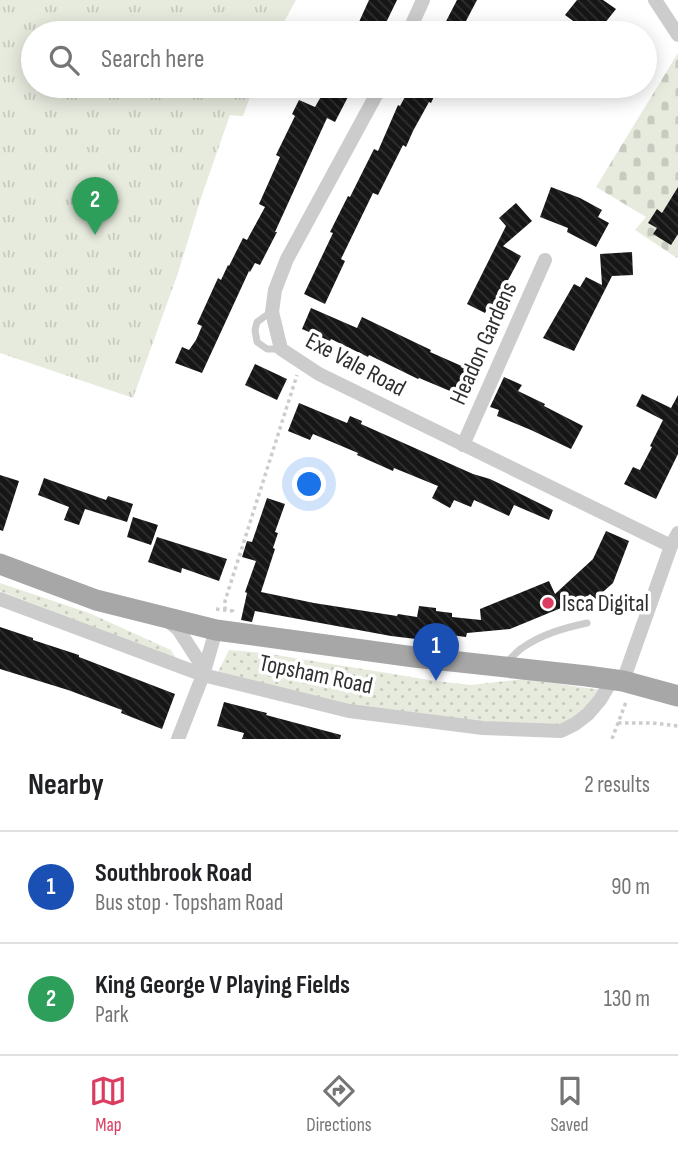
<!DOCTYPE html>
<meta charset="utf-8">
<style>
:root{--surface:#fff;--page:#f6f6f6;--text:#202124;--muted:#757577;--line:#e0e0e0;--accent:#db3c60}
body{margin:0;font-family:"Sofia Sans Condensed",sans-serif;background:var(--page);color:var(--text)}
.you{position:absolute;left:310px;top:485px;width:24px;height:24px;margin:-18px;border:5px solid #fff;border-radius:50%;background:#1a73e8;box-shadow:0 0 0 10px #1a73e833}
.badge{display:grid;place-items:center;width:46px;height:46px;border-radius:50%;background:var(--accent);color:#fff;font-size:23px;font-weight:700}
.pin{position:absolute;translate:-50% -58px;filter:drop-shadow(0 2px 4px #0008)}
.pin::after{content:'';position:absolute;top:37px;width:24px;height:21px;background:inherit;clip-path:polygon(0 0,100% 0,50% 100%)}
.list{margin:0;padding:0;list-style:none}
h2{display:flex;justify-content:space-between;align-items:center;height:91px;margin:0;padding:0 28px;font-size:30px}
h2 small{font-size:23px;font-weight:400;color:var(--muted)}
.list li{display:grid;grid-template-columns:46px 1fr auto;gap:21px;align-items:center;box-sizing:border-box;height:112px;padding:0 28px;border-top:2px solid var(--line)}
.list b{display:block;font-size:26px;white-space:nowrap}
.list p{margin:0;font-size:23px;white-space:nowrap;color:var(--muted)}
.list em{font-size:23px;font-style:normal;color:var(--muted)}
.icon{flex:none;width:38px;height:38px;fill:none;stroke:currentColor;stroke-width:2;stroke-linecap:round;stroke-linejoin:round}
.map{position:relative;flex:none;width:678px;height:739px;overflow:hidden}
.search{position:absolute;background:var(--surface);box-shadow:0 4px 18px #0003;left:21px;right:21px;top:21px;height:77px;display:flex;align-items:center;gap:18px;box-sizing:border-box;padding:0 24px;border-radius:38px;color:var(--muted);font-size:26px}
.sheet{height:315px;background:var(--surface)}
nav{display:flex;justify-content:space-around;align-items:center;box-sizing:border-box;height:98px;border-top:2px solid var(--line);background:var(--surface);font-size:19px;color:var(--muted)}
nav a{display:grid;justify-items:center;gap:4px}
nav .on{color:var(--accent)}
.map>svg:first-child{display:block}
.grass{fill:url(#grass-dots)}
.cemetery{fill:url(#cemetery-stones)}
.park{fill:url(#park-tufts)}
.building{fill:url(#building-back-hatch)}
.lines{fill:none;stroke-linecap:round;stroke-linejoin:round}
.path{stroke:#ccc;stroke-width:3.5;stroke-dasharray:3.5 3.5;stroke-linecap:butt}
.service{stroke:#ccc;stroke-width:7}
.minor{stroke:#ccc;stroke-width:14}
.primary{stroke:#a7a7a7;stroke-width:21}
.poi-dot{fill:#db3c60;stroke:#fff;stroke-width:2.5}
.labels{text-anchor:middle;stroke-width:7;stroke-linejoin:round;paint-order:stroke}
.street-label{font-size:24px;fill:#2f2f2f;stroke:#fff}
.poi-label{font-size:24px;fill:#2f2f2f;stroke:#fff;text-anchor:start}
</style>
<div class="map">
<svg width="678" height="739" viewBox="0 0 678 739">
<defs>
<pattern id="grass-dots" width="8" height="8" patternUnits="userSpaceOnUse" patternTransform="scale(1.75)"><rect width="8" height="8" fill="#e7ebde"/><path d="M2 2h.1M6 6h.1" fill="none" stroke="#c6cabf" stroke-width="1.8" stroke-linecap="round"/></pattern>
<pattern id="cemetery-stones" width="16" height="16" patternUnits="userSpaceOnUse" patternTransform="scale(1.75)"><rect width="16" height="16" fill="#e7ebde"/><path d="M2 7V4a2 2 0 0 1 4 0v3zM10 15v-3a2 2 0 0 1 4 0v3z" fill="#c6cabf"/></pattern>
<pattern id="park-tufts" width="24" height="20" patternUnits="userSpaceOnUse" patternTransform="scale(1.75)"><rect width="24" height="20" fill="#e7ebde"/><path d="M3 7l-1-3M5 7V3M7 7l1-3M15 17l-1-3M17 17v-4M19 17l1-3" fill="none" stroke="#c6cabf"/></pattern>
<pattern id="building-back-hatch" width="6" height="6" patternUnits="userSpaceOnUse" patternTransform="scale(1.75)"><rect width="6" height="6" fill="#161616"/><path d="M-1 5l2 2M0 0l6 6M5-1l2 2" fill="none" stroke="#303030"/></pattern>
</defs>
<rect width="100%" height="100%" fill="#fff"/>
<!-- grass -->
<path class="grass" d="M0,583L89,613L171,650L177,660L0,591Z
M229,650L264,653L436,681L471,685L524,679L601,690L587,709L568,725L546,726L440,718L338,705L217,679L219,670Z"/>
<!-- cemetery -->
<path class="cemetery" d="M678,53V255L677,258L635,230L646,217L596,187Z"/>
<!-- park -->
<path class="park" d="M0,0H296L278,33H33V86H254L243,116L230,115L201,198L178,273L133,398L0,353Z"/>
<!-- building -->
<path class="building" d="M369,0H397L381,33H354Z
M457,0H477L466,21L470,24L465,33H440Z
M577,0H603L616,9L597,33H575L580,26L565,15Z
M327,86H348L346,91L350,93L335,122L327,118L275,232H277L260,265L255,263L250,272L249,271L202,373L175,363L182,347L189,350L196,340L202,326L197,324L218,278L221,280L228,265L229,266L243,238L247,240L265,207L259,204L280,157L276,155L295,116L292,114L299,100L315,107Z
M411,86H439L431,103L429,102L413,131L406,147L403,145L378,195L373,193L341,259L345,261L325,304L304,294L333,233L330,232L348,196L350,197L374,149L378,151L398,105L400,106Z
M551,187L580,198L602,210L598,217L609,223L596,247L567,232L568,228L540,217Z
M678,187V234L671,245L653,234L657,228L648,223L657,209L662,213Z
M516,203L532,221L503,246L521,256L493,308L489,305L485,313L467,304L506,226L499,218Z
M632,252L633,275L612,276L574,351L543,338L574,284L580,287L586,277L602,285L600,254Z
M311,308L357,328L362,317L431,350L430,352L473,371L462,396L419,378L418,379L369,355L368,357L331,339L330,341L302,329Z
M255,364L287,379L277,400L245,385Z
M504,377L522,385L518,391L545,404L544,406L583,426L571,449L531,430L497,416L499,410L490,407Z
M642,394L671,408L678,395V454L656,499L624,484L633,467L640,470L652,447L650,446L663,420L636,406Z
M299,403L347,423L350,416L362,421L361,424L473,474L490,479L553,510L549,520L514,505L509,516L474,500L471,507L454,500L450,508L432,498L438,486L394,468L393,471L357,455L358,453L313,434L310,440L288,431Z
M0,475L19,481L3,531L0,530Z
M44,478L106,500L108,496L133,504L127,522L85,509L79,525L64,520L69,507L38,495Z
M267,498L285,504L275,532L278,533L273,548L275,549L261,592L314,603L397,616L398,614L417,617L419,606L436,608V611L452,613V617L481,620L480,609L549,581L555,594L593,559L606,531L629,541L613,583L595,599L590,594L580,604L578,601L510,629L467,633L466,637L450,635L449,643L391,636L255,611L252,622L241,620L247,593L245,592L256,561L242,557L247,541L252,542Z
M133,517L158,525L151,545L127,537Z
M157,537L227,559L219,581L182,568L181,573L148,562Z
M0,627L33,638V640L79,655V657L175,694L162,729L121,713L122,710L68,690L0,669Z
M224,702L267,713L266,715L341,735L340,739H242L244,733L217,726Z"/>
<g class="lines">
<!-- path -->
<path class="path" d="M216,609L233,611V615
M225,610V601L297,375
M618,723H653L678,726
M612,739L626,702"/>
<!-- service -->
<path class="service" d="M271,312L257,322L255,330L257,342L267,349H281
M505,663C511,659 516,652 522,648C542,634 564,628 587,623"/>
<!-- minor -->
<path class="minor" d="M655,0L678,35
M408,33L423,0
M381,86L287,259L275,290L272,312L281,349L319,374L671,546
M463,445L545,260
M0,599L203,675L349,711L483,728L561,731L575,724L588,714L600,700L612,680
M167,620L178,629L204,669
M623,681L671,546L678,533
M178,739L203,675L216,630"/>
<!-- primary -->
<path class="primary" d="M0,564L96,600L216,630L414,657L587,676L623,681L678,696"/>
</g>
<!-- markers -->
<circle class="poi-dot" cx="548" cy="603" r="7"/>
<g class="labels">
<!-- street labels -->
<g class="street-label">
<text transform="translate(483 343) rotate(-66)" y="8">Headon Gardens</text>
<text transform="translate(356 364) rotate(28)" y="8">Exe Vale Road</text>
<text transform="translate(316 674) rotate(12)" y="8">Topsham Road</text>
</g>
<!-- poi labels -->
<g class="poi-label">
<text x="562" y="611">Isca Digital</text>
</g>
</g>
</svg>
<div class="you"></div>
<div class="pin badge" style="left:436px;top:681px;background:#1a4fb4">1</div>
<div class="pin badge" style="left:95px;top:235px;background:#2e9e5b">2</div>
<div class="search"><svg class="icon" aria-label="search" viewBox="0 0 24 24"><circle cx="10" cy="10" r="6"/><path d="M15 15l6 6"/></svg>Search here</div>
</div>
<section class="sheet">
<h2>Nearby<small>2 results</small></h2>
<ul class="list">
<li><span class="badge" style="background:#1a4fb4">1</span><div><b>Southbrook Road</b><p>Bus stop · Topsham Road</p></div><em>90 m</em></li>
<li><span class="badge" style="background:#2e9e5b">2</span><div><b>King George V Playing Fields</b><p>Park</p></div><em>130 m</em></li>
</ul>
</section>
<nav>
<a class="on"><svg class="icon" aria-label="map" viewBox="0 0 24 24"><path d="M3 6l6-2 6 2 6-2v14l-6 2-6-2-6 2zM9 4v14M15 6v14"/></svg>Map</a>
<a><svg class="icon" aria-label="directions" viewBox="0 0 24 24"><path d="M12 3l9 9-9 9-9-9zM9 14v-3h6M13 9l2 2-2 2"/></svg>Directions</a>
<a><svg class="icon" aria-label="saved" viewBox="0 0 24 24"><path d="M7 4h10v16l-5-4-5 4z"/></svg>Saved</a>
</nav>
